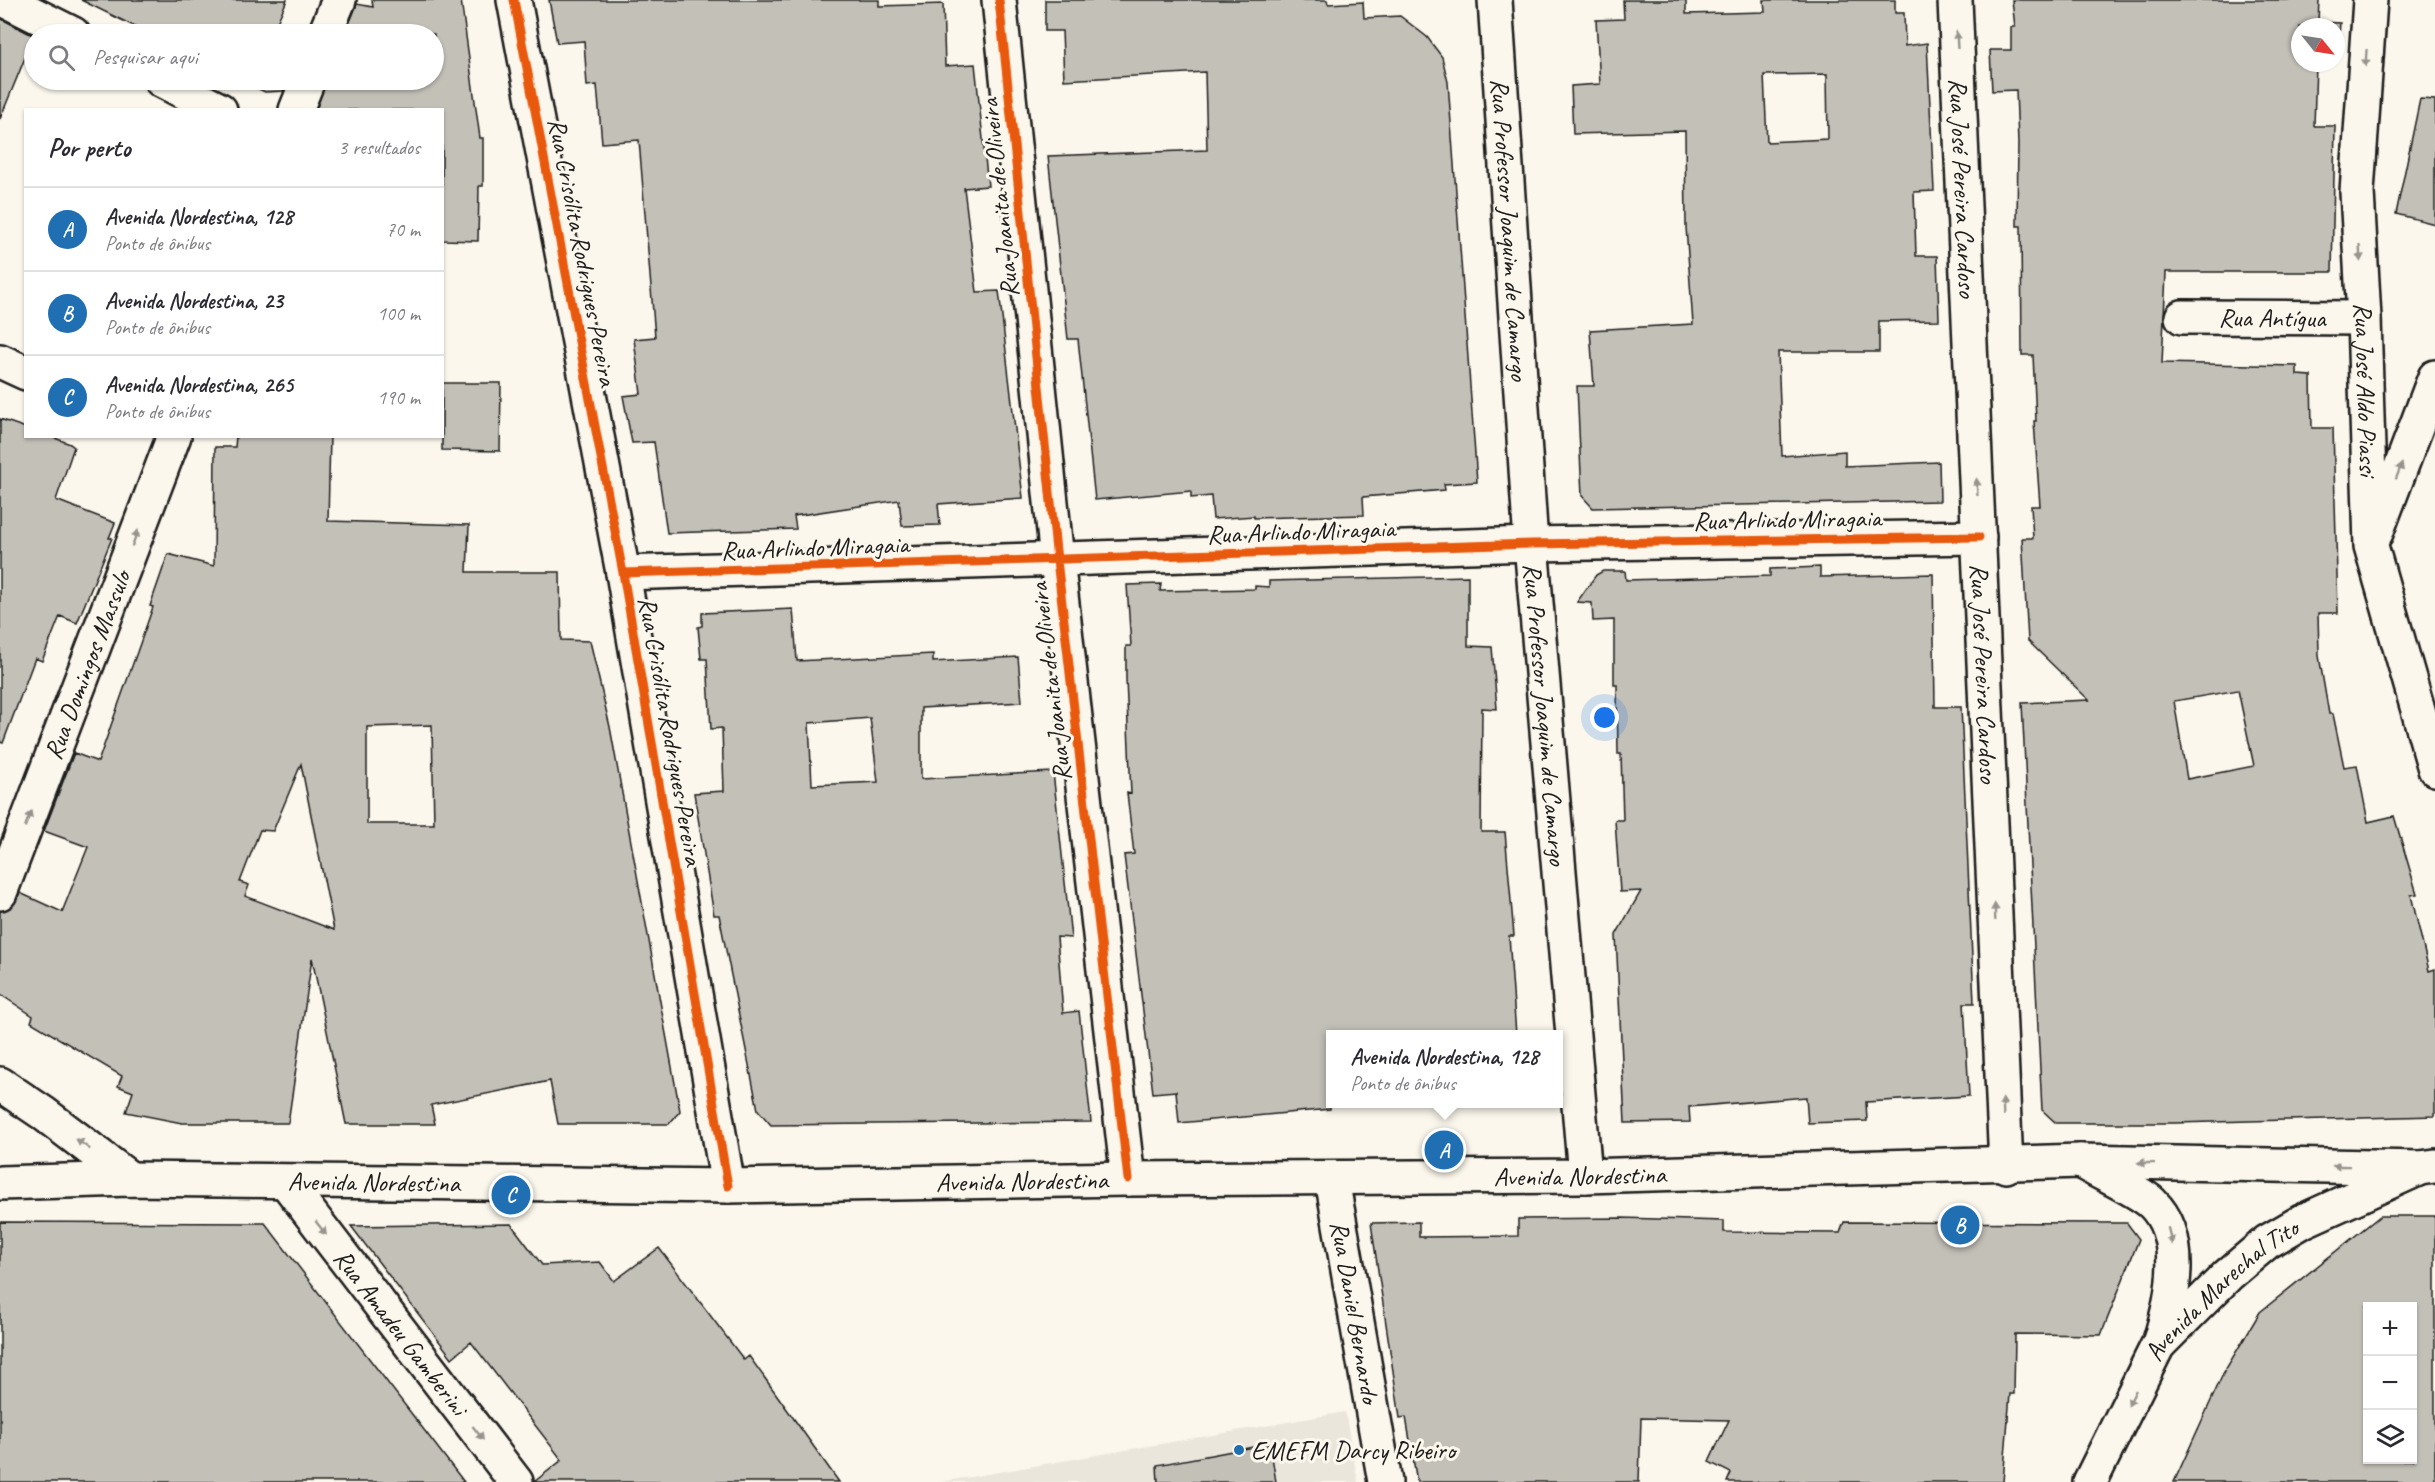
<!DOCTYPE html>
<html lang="pt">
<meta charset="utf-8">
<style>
:root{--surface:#fff;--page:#f7f7f7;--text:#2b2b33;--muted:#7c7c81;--line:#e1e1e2;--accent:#1f6fb2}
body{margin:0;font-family:Caveat,sans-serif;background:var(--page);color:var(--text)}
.controls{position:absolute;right:18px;bottom:18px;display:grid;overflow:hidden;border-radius:0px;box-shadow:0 2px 4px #0004}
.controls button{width:54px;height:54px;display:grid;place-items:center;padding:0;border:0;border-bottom:2px solid var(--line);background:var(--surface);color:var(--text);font:30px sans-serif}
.compass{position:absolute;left:2291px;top:18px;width:54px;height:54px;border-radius:50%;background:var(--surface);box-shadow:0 2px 4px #0004;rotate:120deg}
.you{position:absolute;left:1605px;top:718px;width:21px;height:21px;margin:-15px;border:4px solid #fff;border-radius:50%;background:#1a73e8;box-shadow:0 0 0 9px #1a73e833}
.badge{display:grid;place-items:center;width:39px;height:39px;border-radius:50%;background:var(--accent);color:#fff;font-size:20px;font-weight:700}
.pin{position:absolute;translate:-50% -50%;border:3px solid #fff;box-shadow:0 2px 6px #0006}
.popup{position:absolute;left:1326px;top:1030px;width:237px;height:78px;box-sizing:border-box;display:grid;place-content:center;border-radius:0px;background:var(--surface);filter:drop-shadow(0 2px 4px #0005);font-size:20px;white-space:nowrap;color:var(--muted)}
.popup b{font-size:22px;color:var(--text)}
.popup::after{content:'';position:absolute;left:50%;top:100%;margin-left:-12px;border:12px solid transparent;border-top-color:var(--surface)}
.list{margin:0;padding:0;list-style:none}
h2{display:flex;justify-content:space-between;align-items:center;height:78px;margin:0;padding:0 24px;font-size:26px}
h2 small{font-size:20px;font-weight:400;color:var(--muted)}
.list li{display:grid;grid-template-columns:39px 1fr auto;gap:18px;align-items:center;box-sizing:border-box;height:84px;padding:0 24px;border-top:2px solid var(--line)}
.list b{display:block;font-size:22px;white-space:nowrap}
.list p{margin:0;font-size:20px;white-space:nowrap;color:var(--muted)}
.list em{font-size:20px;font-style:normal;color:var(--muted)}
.icon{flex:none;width:33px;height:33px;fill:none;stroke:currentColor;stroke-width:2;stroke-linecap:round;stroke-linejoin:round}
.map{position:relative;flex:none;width:2435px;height:1482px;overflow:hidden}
.search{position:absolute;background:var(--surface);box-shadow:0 2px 4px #0004;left:24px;top:24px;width:420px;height:66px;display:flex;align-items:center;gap:15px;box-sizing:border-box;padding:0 21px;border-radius:33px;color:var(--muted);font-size:22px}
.panel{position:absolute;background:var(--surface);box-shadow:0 2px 4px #0004;left:24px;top:108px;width:420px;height:330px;border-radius:0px}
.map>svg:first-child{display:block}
.built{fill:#eae6dc}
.building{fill:#c3c0b8;stroke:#1c1c1c;stroke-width:1.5;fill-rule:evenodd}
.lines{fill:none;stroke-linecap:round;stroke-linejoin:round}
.street-casing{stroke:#1c1c1c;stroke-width:38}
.secondary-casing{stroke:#1c1c1c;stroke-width:38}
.primary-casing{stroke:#1c1c1c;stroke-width:38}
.street{stroke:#fbf7ec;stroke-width:33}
.secondary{stroke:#fbf7ec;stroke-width:33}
.primary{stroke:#fbf7ec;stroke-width:33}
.cycleway-casing{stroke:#fbf7ec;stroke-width:13}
.cycleway{stroke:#e8590c;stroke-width:9}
.oneway{fill:#97948e}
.poi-dot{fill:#1f6fb2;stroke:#fbf7ec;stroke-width:2}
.labels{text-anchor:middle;stroke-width:6;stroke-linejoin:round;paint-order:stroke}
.street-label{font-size:26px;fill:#1c1c1c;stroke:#fbf7ec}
.poi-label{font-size:26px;fill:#1c1c1c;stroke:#fbf7ec;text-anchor:start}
</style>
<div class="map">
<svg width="2435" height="1482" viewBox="0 0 2435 1482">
<rect width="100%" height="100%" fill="#fbf7ec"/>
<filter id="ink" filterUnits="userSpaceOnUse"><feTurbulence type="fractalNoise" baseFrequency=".0167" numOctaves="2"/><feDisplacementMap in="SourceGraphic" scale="12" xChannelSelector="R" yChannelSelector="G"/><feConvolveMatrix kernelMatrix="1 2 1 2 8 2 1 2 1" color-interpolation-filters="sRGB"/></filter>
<g filter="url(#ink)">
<!-- built -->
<path class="built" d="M1345,1412L1358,1482H941Z"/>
<!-- building -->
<path class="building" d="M81,0H287L275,27L307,29V34H150Z
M372,0H461L480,138H483V186H479L478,241L442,240V110H316L326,80H434V34H345L357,4L373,7Z
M549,0H879V6L943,4L945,66L975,64L988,186L964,188L977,292L999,291L1023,498L938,504L940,525L902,526L899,500L794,516L796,529L667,533L654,442L632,443L623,396L641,394L634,339L655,337L639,140L602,143L597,85L587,86L584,41L557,43Z
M1045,0H1327L1328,4L1363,2L1364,18L1400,16L1427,37L1442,57L1448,82L1477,482L1444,484L1445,490L1363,497L1364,515L1254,518V516L1213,519L1211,496L1191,498V491L1095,500L1078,339H1068L1048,156L1207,150L1205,72L1064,80L1062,31H1045Z
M1623,0H1686V14L1765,12L1764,0H1895V13H1904L1905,46L1927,43L1934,191L1914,192L1916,256H1937L1939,320L1879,321V352H1778L1782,456L1845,451V466L1939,462L1940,501L1593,508L1582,496L1577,386H1594L1590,330L1693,324L1686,227L1685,131L1573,134L1571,86L1600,84L1596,20L1624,19ZM1827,74L1828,139L1767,142L1764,75Z
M2012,0H2319L2318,22L2340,23L2337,57L2336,27H2300V63H2316L2314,126H2335L2332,272H2166L2162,363L2297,366V375L2311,376L2312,428H2333L2338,613H2318L2319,656L2329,714H2333L2344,767L2357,765L2368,822L2394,816L2417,894L2411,895L2429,971L2435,969V1116L2175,1123H2056L2042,1110L2022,703L2089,700L2028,641L2022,538H2033L2031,506H2040L2034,421H2036L2033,355H2022L2021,226H2017L2018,143L2016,90L1992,91L1990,50H2011V27H2015ZM2238,690L2254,766L2187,779L2174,701Z
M0,18L34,36L0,119Z
M240,80H288L283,91L265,92Z
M2420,99L2435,100V224L2396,214Z
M442,383H501L500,451L442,450Z
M0,419L26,428V436H50L70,444L74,447L56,500L115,523L109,538H112L77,623L60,616L42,661L35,658L3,743L0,742Z
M236,436H330L328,521L469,525L467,572H560L561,640L590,641L610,727L680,1111L669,1124H558L550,1081L431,1105L435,1124H346L312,958L288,1123H182L126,1112L133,1092L118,1086L122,1076L31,1022L33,1016L0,994V911L12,907L20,893L62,912L88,847L44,831L74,753L98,762L153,607L150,606L168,554L214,566L215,447H235ZM432,725L434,824H367V727ZM301,764L313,825L334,930L245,896L249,885L240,882L260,830L273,831Z
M1820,567V577L1933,574L1935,707H1961L1974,1003H1964L1969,1096L1866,1102L1867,1121L1808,1123L1806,1097L1689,1107L1690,1122L1625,1123L1616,935L1641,891L1620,892L1615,820H1623L1621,754H1618L1617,685H1614V620L1593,621L1592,603L1577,602L1596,575L1603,571H1625L1626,580L1770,576V569Z
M1468,576V646L1492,647L1497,709L1482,708L1481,832H1505L1514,936H1509L1516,1035H1330V1109L1179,1123L1176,1091L1153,1093L1124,855L1134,854L1127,793L1131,794L1126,679V646H1131L1127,585L1161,584L1160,591L1255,589V586L1269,587V581Z
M793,609L797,661L933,654V662L1018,657L1022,702L921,708V779L1053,772L1071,938L1057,937L1063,1013L1079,1011L1091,1122L771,1125L758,1110L719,915H714L694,793L724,791L722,728L711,729L707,659H701L698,627L702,626V613ZM870,718L878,782L812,785L809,723Z
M2380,1216H2435V1482H2174L2224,1372L2260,1312ZM2367,1306H2412V1460H2367Z
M1622,1218L1724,1221V1232L1840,1233L1844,1222L2127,1223L2139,1239L2101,1335L2015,1334L2014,1394H2010L2003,1482H1727L1731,1473L1709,1462L1729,1420L1641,1418L1639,1482H1417L1406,1417L1400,1418L1371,1223L1419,1222V1237L1518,1236V1219Z
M0,1222L265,1223L464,1482H0Z
M511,1224L542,1265L600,1262L614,1281L659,1248L744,1360L749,1356L839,1482H534L562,1460L471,1342L452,1358L351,1226Z
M1270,1444L1276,1482H1158L1157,1465Z"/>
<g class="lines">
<defs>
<g id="street">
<path d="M5,0L73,34"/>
<path d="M514,0L623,573L728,1186"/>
<path d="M999,0L1057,560L1128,1179"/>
<path id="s1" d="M1495,0L1531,544L1585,1176"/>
<path id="s2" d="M1955,0L2006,1166"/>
<path id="s3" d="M2370,0L2357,192L2364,318L2371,546L2435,769"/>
<path d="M325,34L339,0"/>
<path d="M161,80L220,110"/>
<path d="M296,110L308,80"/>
<path id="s4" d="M2182,317L2364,318"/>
<path d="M0,361L26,373"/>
<path d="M2376,533L2435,377"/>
<path d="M623,573L1531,544L1979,537"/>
<path id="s5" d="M0,893L174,436"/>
<path id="s6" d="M286,1182L516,1482"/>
</g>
<g id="secondary">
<path d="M0,1084L43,1113L130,1179"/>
<path id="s7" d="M1332,1179L1385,1482"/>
<path id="s8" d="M0,1183L130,1179L728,1186L1128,1179L1585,1176L2080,1161L2420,1168"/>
</g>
<g id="primary">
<path d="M2080,1161C2099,1173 2136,1189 2152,1203C2188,1238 2172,1303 2159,1344"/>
<path id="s9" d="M2090,1482L2158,1345L2228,1275L2267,1242L2303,1221L2420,1168L2435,1166"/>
</g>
</defs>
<!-- street casing -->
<use href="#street" class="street-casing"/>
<!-- secondary casing -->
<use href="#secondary" class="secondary-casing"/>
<!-- primary casing -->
<use href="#primary" class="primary-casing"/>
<!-- street -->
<use href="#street" class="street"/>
<!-- secondary -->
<use href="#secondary" class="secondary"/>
<!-- primary -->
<use href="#primary" class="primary"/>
<defs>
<path id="cycleway" d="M514,0L623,573L728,1186
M999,0L1057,560L1128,1179
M623,573L1531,544L1979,537"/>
</defs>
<!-- cycleway casing -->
<use href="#cycleway" class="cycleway-casing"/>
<!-- cycleway -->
<use href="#cycleway" class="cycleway"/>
</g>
<!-- one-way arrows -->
<defs><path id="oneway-solid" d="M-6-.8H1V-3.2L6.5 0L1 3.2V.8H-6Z" transform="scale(1.5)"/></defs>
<g class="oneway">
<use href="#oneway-solid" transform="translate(1957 40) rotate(-93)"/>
<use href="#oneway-solid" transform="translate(2366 58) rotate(94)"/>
<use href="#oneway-solid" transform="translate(2360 253) rotate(87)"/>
<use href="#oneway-solid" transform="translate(2399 471) rotate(-69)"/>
<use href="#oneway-solid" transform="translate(1977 487) rotate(-93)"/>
<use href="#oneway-solid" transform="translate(135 538) rotate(-69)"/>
<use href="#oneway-solid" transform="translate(28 819) rotate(-69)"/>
<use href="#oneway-solid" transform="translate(1995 912) rotate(-92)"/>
<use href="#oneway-solid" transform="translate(2003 1107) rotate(-92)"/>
<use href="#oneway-solid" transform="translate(83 1144) rotate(-143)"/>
<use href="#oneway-solid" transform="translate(2146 1163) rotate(-179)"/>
<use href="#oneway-solid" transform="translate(2341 1166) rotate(-179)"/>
<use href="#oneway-solid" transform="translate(321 1228) rotate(52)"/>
<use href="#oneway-solid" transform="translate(2170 1236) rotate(76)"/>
<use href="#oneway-solid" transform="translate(2132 1398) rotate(116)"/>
<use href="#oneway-solid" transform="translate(478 1433) rotate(52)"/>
</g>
</g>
<!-- markers -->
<circle class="poi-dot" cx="1239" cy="1450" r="6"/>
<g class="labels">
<!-- street labels -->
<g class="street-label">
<text dy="9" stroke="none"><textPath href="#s2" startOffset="188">Rua José Pereira Cardoso</textPath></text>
<text transform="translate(999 198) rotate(-96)" y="9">Rua Joanita de Oliveira</text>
<text dy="9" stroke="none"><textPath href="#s1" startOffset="230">Rua Professor Joaquim de Camargo</textPath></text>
<text transform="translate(583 252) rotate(79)" y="9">Rua Crisólita Rodrigues Pereira</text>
<text dy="9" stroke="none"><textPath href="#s4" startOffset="90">Rua Antígua</textPath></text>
<text dy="9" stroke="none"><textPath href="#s3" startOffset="390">Rua José Aldo Piassi</textPath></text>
<text transform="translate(1787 519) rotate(-1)" y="9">Rua Arlindo Miragaia</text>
<text transform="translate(1301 531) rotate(-2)" y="9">Rua Arlindo Miragaia</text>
<text transform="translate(815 547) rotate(-2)" y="9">Rua Arlindo Miragaia</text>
<text dy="9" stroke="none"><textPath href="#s5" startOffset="244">Rua Domingos Massulo</textPath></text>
<text dy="9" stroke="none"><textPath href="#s2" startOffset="674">Rua José Pereira Cardoso</textPath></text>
<text transform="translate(1050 682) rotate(-97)" y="9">Rua Joanita de Oliveira</text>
<text dy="9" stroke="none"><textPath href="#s1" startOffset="716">Rua Professor Joaquim de Camargo</textPath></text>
<text transform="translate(671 731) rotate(80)" y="9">Rua Crisólita Rodrigues Pereira</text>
<text dy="9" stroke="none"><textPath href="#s8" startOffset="1580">Avenida Nordestina</textPath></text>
<text dy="9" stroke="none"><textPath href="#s8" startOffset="1022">Avenida Nordestina</textPath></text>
<text dy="9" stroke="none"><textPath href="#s8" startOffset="374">Avenida Nordestina</textPath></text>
<text dy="9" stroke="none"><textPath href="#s9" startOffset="237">Avenida Marechal Tito</textPath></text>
<text dy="9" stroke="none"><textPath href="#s7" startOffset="135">Rua Daniel Bernardo</textPath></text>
<text dy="9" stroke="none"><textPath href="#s6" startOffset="189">Rua Amadeu Gamberini</textPath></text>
</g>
<!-- poi labels -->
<g class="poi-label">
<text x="1251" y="1459">EMEFM Darcy Ribeiro</text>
</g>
</g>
</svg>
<div class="controls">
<button>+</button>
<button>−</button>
<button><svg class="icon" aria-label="layers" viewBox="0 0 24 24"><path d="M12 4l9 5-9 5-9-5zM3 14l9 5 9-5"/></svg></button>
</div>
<svg class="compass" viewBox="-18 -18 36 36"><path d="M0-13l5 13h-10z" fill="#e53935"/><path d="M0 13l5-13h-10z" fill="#7c7c81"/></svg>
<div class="you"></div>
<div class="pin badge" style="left:1444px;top:1150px">A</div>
<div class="popup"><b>Avenida Nordestina, 128</b>Ponto de ônibus</div>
<div class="pin badge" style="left:1960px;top:1225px">B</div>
<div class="pin badge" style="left:511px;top:1195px">C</div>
<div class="search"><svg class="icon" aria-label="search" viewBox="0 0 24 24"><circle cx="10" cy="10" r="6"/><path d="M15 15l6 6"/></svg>Pesquisar aqui</div>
<section class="panel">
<h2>Por perto<small>3 resultados</small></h2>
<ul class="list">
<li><span class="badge">A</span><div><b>Avenida Nordestina, 128</b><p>Ponto de ônibus</p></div><em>70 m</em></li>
<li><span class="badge">B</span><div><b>Avenida Nordestina, 23</b><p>Ponto de ônibus</p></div><em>100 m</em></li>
<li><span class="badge">C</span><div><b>Avenida Nordestina, 265</b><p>Ponto de ônibus</p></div><em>190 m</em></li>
</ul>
</section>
</div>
